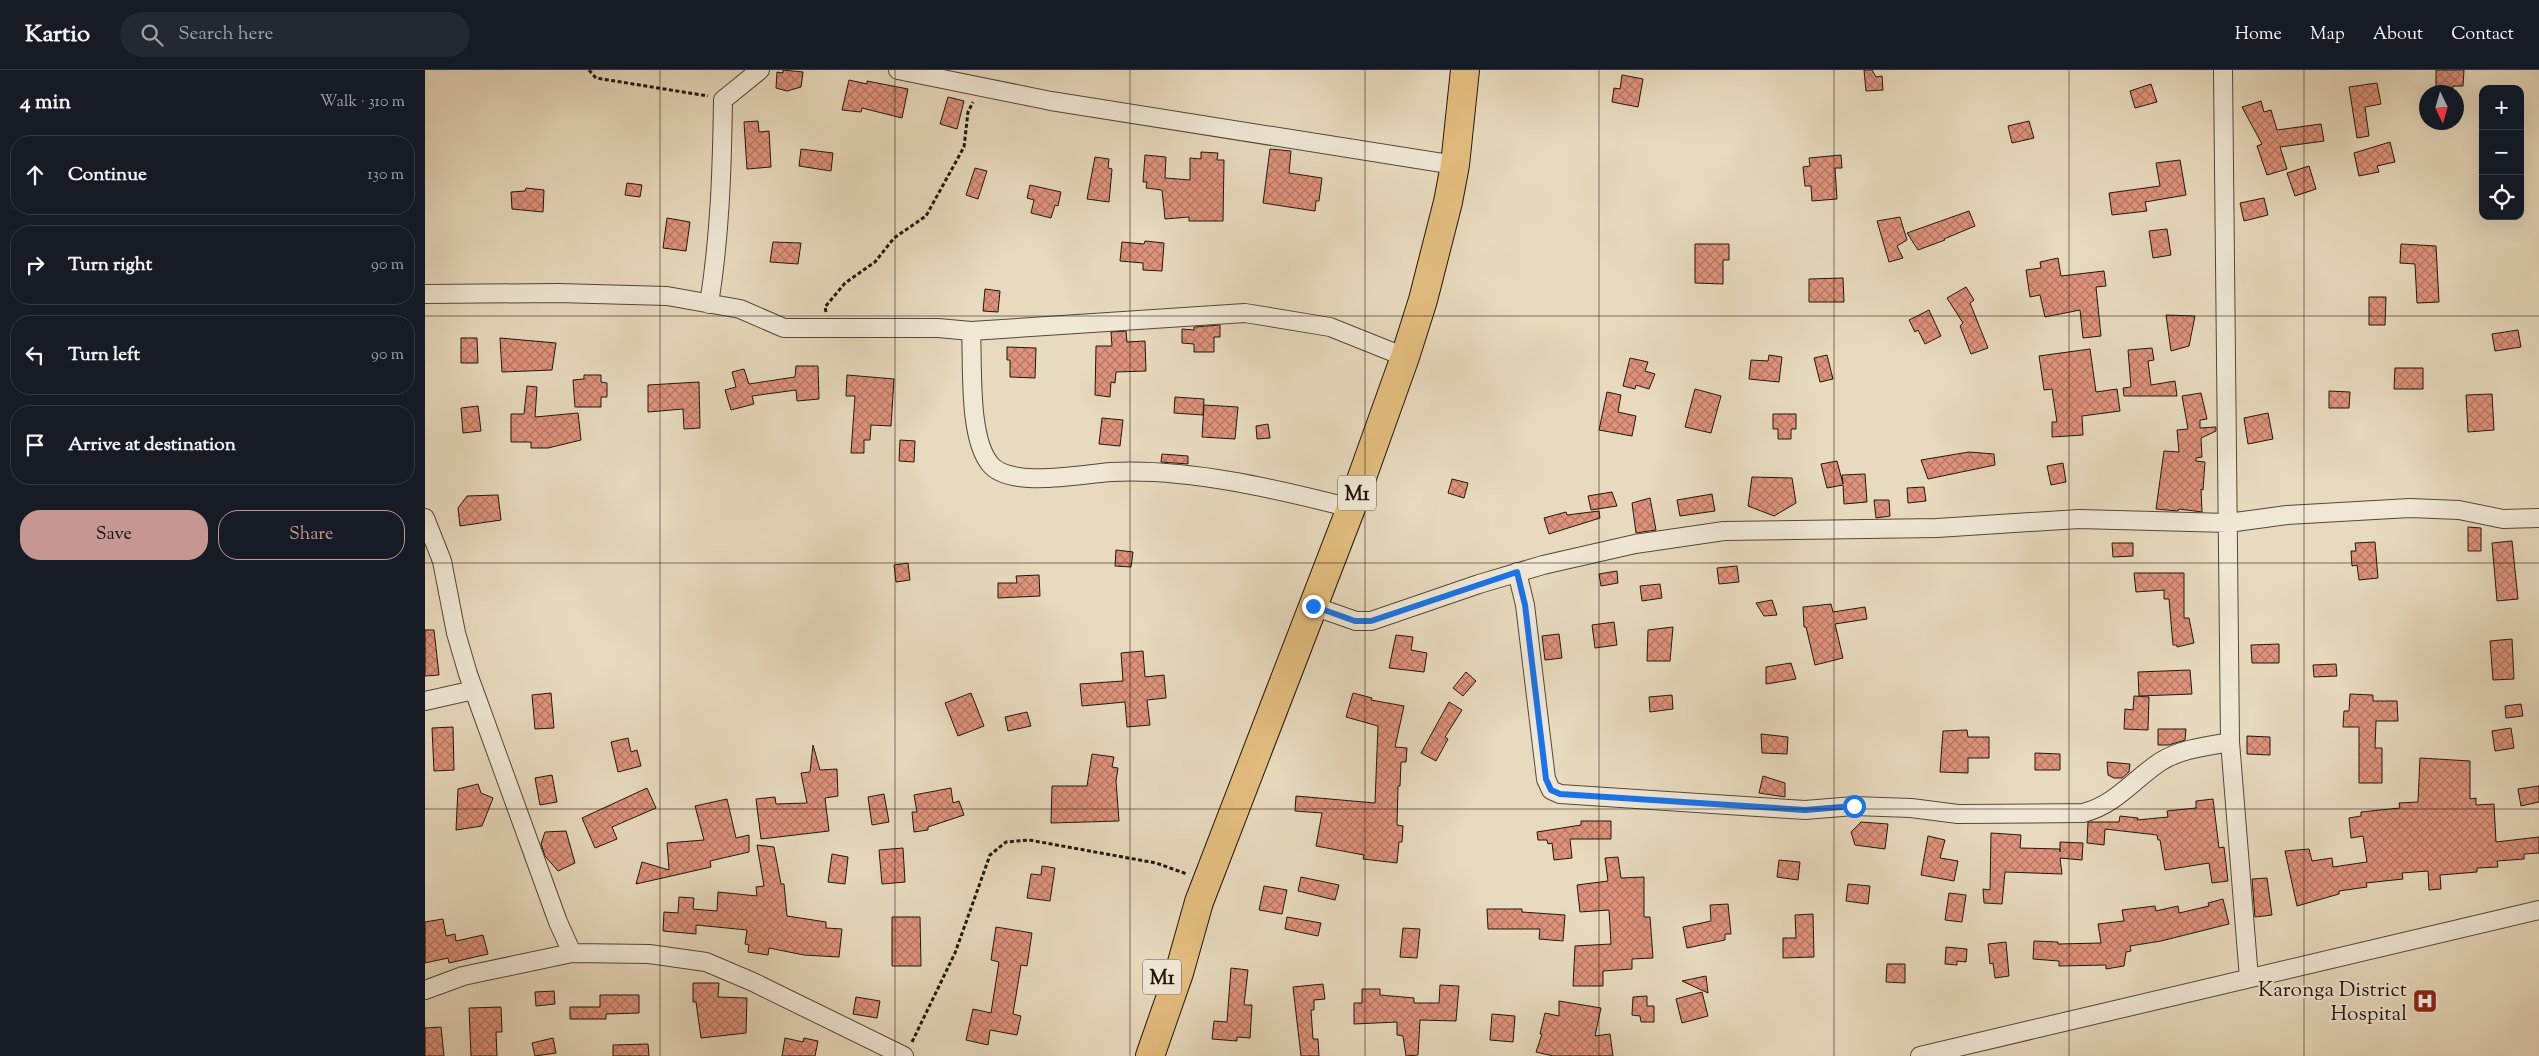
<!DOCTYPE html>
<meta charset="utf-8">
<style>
:root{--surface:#171b24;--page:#242831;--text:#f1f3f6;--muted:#9ea1a6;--line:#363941;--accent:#c59692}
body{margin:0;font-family:"Sorts Mill Goudy",serif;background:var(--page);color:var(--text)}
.controls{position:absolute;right:15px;top:15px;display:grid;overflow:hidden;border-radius:10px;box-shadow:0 5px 20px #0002}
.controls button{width:45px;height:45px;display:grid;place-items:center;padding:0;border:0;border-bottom:1px solid var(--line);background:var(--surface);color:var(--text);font:25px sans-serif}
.compass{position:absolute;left:1994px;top:15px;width:45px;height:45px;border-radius:50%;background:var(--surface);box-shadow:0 5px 20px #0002;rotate:175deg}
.stop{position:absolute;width:15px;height:15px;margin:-11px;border:4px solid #1a73e8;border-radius:50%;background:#fff}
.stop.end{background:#1a73e8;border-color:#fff;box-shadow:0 1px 5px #0008}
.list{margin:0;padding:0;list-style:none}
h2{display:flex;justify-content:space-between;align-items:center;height:65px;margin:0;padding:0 20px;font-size:21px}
h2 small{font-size:16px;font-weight:400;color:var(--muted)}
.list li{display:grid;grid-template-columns:32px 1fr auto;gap:15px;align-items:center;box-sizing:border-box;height:80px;margin:0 10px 10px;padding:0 10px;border:1px solid var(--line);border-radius:20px}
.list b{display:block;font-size:19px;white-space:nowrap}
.list em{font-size:16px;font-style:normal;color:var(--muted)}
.actions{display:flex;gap:10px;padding:15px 20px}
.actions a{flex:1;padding:11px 0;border:1px solid var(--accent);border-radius:20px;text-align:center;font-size:18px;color:var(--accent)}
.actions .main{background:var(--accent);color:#111}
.icon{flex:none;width:28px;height:28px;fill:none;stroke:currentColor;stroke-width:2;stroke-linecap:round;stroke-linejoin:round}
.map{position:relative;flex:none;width:2114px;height:986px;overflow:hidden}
header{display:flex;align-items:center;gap:30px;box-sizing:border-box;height:70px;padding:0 25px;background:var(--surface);border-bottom:1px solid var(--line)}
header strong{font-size:24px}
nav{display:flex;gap:28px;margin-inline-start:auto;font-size:18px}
.search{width:350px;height:45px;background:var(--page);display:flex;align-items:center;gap:12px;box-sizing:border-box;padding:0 18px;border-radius:28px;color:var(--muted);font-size:19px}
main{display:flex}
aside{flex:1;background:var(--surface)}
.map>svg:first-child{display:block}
.building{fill:url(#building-cross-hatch);stroke:#21170a}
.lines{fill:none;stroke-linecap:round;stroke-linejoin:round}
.street-casing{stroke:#534837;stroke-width:20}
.highway-casing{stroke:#21170a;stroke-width:30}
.path{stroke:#21170a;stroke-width:3;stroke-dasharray:4 2.5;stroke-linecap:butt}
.street{stroke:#f0e7d5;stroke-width:18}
.highway{stroke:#e4bd7f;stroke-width:28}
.route{stroke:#1a73e8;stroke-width:6}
.grid{fill:none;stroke:#21170a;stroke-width:1;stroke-opacity:0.55}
.labels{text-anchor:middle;stroke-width:4;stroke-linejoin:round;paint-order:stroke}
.shield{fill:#f0e7d5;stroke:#5f5547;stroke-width:1}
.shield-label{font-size:20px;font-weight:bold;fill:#21170a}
.poi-label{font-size:21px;fill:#21170a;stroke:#f0e7d5;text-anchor:end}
</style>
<header>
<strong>Kartio</strong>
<div class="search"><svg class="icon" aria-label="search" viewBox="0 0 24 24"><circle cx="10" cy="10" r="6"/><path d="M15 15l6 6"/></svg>Search here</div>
<nav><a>Home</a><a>Map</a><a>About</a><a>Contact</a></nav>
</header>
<main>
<aside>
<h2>4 min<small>Walk · 310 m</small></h2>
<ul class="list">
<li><svg class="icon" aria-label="ahead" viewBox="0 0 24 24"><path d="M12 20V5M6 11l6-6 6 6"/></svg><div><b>Continue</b></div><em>130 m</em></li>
<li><svg class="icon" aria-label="right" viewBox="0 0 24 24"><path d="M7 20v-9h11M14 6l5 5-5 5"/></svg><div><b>Turn right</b></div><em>90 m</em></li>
<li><svg class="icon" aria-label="left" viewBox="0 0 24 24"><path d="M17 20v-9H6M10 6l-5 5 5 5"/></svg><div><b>Turn left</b></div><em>90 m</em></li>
<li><svg class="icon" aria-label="arrive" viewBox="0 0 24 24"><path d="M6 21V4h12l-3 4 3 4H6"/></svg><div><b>Arrive at destination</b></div></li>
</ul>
<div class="actions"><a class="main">Save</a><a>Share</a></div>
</aside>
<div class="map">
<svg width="2114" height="986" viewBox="0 0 2114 986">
<defs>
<pattern id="building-cross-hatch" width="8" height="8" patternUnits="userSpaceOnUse" patternTransform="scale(1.25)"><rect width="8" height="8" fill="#e0937c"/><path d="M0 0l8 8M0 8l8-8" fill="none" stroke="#b57764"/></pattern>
</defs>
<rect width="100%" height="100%" fill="#e8dabe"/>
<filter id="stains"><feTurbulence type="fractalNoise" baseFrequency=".004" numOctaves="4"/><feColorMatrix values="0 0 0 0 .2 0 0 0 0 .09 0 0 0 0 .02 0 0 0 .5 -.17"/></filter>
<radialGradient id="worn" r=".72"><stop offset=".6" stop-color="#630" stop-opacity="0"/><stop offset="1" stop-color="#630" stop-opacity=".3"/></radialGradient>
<!-- building -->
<path class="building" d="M358,0L378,2L376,17L362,21L351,18L352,2L358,3Z
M1439,0H1447L1451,7L1457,6L1458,20L1441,21Z
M2011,0H2039L2038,16H2028V22H2011Z
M1197,5L1218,9L1213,37L1187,32L1189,18L1195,19Z
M424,10L442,14V11L483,19L477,48L437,38L436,42L417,40Z
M1952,13L1956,34L1940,37L1944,66L1932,68L1924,17Z
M1726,14L1732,32L1710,38L1705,21Z
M523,27L539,31L532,59L515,54Z
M1836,31L1839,42L1846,40L1852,60L1896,54L1899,71L1855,77L1862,99L1842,105L1832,76L1837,74L1817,37Z
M333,51L334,62L344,61L346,97L322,99L319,52Z
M1604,51L1609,68L1587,73L1583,56Z
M1965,72L1970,92L1952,96L1954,102L1934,106L1929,83Z
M376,79L408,83L406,101L374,96Z
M845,79L866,81L864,103L897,108L894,131H891L890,141L838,133Z
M776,82L793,83L792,90H799L798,151H764V147L740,149L737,120L721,118L722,112H718L720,85L741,87L740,108L765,110V88L776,89Z
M1416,85L1417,98H1410L1412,129L1387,131L1386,116H1380L1378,97L1385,96L1384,88Z
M670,87L684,89L683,98L687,99L684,132L662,129Z
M1755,90L1761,125L1720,132L1722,141L1687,145L1684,123L1735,116L1731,93Z
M1884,96L1891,119L1870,126L1862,103Z
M550,98L562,101L553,129L541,125Z
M202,113L217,115L215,127L200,125Z
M605,115L636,122L633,136L630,135L626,148L606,143L609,130L602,128Z
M101,118L119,120L118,142L87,139L86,122L100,121Z
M1839,128L1843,145L1819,151L1815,133Z
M1544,141L1550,156L1519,169L1520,170L1493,180L1482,163Z
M1475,147L1482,170L1472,176L1478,188L1464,192L1452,151Z
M242,148L265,152L261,181L238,178Z
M1742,159L1746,185L1728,188L1724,161Z
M720,171L739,173L737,201L718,200V193L695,191L697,172L719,174Z
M348,172L376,173L373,194L345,192Z
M1270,174H1304V190H1298V214L1270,213Z
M1976,174L2011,176L2014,232L1992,233L1990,194L1975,193Z
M1633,188L1636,206L1679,201L1681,216L1671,217L1676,266L1658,268L1655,240L1620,247L1615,225L1605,227L1601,200L1616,198L1615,192Z
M1418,208L1419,232H1384V209Z
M1541,217L1549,230L1545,233L1563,278L1546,284L1535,256L1538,253L1522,228Z
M560,219L575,221L573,242L558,241Z
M1944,227H1961L1960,255H1944Z
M1504,240L1516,266L1500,274L1493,260L1490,262L1484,250Z
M1741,245L1770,246L1764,276L1746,281Z
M795,255V267H789V282H769V274L757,273V259L769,260V257Z
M2093,260L2096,277L2070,281L2067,264Z
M701,261L702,272L720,271L721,301L691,302L690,313L686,312L685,327L670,325L671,276H687L686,262Z
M36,268H52L53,293H36Z
M75,268L131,273L127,300L77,302Z
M582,277L611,278L610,308L585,307V290H582Z
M1727,278L1729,290L1723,291L1726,315L1750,311L1752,326H1699L1698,318L1706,317L1703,280Z
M1665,279L1671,322L1692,319L1695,341L1657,346L1658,365L1627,367V352H1632L1627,319L1619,320L1614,286Z
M1344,285L1357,287L1354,312L1324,309L1326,290L1343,291Z
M1402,285L1408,309L1395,312L1389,288Z
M1205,288L1223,292L1220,301L1230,304L1224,319L1211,315L1210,319L1198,316Z
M371,296H393L394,329L372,331L371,320L327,326L329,334L306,340L300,320L311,317L307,302L319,299L324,314L370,307Z
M1970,298H1998V319H1969Z
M159,305H176V312L182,313V327H176V337H150L148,310L159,309Z
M422,305L469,309L466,356L446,355L445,370H439V383H426L430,326H421Z
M274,312L275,358L259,359L258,339L223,342V315Z
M102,316L112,317L110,347L153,343L156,370L123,378H106V372H86V344H99Z
M1270,319L1296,326L1286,363L1260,357Z
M1904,321L1925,322L1924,338H1904Z
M1182,322L1196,325L1193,342L1211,346L1207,366L1174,360Z
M1776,323L1782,349L1775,350V358L1791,357V361L1776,368L1777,387L1771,388V391L1780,392L1778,420L1776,419L1777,442L1754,439L1753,441L1731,439L1739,381L1754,382L1752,360L1763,359L1757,326Z
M2067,324L2069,360L2043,362L2041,325Z
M750,327L779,329L778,345L749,343Z
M779,335L813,337L810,369L777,367Z
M53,336L56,361L38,363L36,338Z
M1843,343L1848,369L1823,374L1819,348Z
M1348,344H1371V359H1366V369H1353V359H1348Z
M677,348L698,350L695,376L674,374Z
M843,354L845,368L832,369L831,356Z
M475,370L490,371L489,392L474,391Z
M1544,382L1569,384L1570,395L1503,409L1496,390Z
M737,384L763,386V394L736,392Z
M1412,391L1418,414L1417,405L1440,404L1442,432L1419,434L1418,415L1402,418L1396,394Z
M1638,393L1641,412L1626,415L1622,396Z
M1327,407L1367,408L1371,433L1349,446L1323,436Z
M1027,409L1043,413L1039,428L1023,423Z
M1499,417L1501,431L1483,433L1482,418Z
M1187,422L1192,436L1166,440L1163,426Z
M1287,424L1290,441L1255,446L1252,430Z
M73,425L76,450L35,456L33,438L42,426Z
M1225,428L1231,460L1211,463L1207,433Z
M1449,430H1464L1465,446L1451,448Z
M1174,441L1175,448L1124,464L1119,448L1141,442L1142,445Z
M2043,457L2056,458V481H2043Z
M2087,471L2093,529L2072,531L2067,473Z
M1950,472L1953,508L1934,510L1932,495L1927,496L1926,481H1931L1930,473Z
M1687,473H1708V486L1688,487Z
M691,480L708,482L706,497L690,496Z
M483,493L485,510L471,512L469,495Z
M1312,496L1314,512L1294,514L1292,498Z
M1192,501L1193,513L1176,516L1174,504Z
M1709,503H1759V548H1764L1769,573L1752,577V575H1748L1744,529H1739V520L1711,522Z
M614,505L615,526L573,528V513H592L591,506Z
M1235,514L1237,528L1217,531L1215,516Z
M1347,530L1352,545L1339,546L1331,533Z
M1406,534L1408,542L1440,537L1442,549L1410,554L1418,588L1390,595L1381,557H1379L1378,537Z
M1189,552L1192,575L1170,578L1167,555Z
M1248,557L1245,591H1222L1223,560Z
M0,560H9L14,605L0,606Z
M1134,564L1137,588L1120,590L1117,566Z
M971,565L988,567L986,580L1002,583L999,602L964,598Z
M2087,569L2089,609L2068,610L2065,571Z
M1854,574V593H1827L1826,575Z
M718,581L720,607L739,605L741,628L722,630L725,655L702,657L700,632L657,636L655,614L698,611L696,583Z
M1366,593L1371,609L1341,614V597Z
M1911,594L1912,606L1889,607L1888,595Z
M1765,600L1767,624L1714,626L1713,602Z
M1041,602L1051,611L1038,626L1028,618Z
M126,623L129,658L110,659L107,625Z
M546,623L559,656L533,666L520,633Z
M928,623L947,628L946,630L979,636L970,677L982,678L981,692H976L975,716H973L972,755L978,756L977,772H974L972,793L938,789L939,785L891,776L897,743L870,741L871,726L950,733L953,656L921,647Z
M1925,624L1948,625V631H1972L1973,651H1951L1950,678H1957V713H1934V657H1918L1919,641H1924Z
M1247,625L1248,639L1225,642L1224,627Z
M1709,626L1724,627L1723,660L1699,659L1700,639L1708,640Z
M1024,632L1037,640L1020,667L1023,669L1011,691L996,683Z
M2096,634L2098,646L2081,648L2080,636Z
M602,642L606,656L583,661L580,647Z
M28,657L29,700L9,701L7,658Z
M2086,658L2089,678L2070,681L2067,661Z
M1733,659H1761L1760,670L1744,675H1733Z
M1542,660L1543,667H1564V688H1543V703L1515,702L1518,661Z
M1336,664L1363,667L1362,684L1337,683Z
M1822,666L1845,667V685L1822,684Z
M203,668L206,682L212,680L216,696L193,702L186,672Z
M388,675L395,700L412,699L413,726L400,728L404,761L336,769L331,729L350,727L351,734L382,733L376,703L385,702Z
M1610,683L1635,684V700H1610Z
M667,684L689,687L687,697L693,698L691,711L694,751L626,753L627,716H662Z
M1995,688L2045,691V729L2051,728V735L2069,734L2071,772L2114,767V783L2099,784V789L2072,791L2073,797L2052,798V802L2015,805L2016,819L2004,820L2003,801L1977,803L1978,809L1941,813L1942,817L1914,821V824L1872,836L1860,781L1884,779L1887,791L1907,788L1908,797L1942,792L1938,766L1926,768L1924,748L1936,746V742L1975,738L1974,733L1993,732Z
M1682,692L1705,694L1704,702L1697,708H1689L1683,705Z
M127,705L132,732L115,735L110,708Z
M1338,706L1360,713V727L1334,723Z
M53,714L56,723L68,728L57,756L31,760L33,719Z
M2114,716V732L2096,736L2093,719Z
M222,718L231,738L187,757L192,769L170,778L157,748Z
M526,718L528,733L534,731L539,745L503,757V760L489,762L487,742H492L489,725Z
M459,724L464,752L447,755L443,727Z
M302,729L311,768L324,765V782L285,791L286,797L211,814L217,792L244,800L242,773L279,770L270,736Z
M1788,729L1794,778L1799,777L1803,811L1787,813L1784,793L1740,800L1735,770H1733L1732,765L1680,759L1679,775L1662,773L1663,752H1694L1695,746L1713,748L1712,750L1743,747L1742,741L1771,738V731Z
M1156,751H1186V769H1145L1147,788L1129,790L1127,773L1123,774L1122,770H1113L1112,762L1156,755Z
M1436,752L1463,754L1460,779L1430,775L1426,762Z
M141,761L150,793L133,801L120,786L116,774L120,762Z
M1566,763L1596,765L1595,778L1635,779V782V772L1658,773L1657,790L1635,788L1637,804L1580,802L1577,834L1559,833L1558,819L1565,820Z
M1503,766L1520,770L1515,788L1533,791L1529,811L1496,805Z
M332,775L349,777L356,814H359L362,846L401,852V858L417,859L414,887L379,885L344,878L343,885L323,882L324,875L320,874L322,860L271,855V864L238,861L239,842L253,843L254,827L269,828L268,839L292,841L293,822L332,826L331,817L339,816Z
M478,778L480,812L457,814L454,780Z
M407,784L423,787L420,814L403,812Z
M1193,787L1196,808L1219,807V847H1225L1228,888L1207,889V899L1178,901V916H1148L1150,876L1186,874L1184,840L1155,842L1152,815L1183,811L1180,788Z
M1354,790L1375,792L1373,810L1352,807Z
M617,796L630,798L625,831L602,828L606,804L616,805Z
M876,807L914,815L910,830L873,821Z
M1842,808L1847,845L1830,847L1827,809Z
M1423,814L1445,816L1443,834L1421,831Z
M839,816L862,820L857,844L834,840Z
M1524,823L1541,825L1537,852L1520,850Z
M1798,829L1804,854L1736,871L1705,876L1706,881L1701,882L1699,896L1681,899V895L1634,896V891L1608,889L1609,871L1633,872V874L1676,873L1673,854L1699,851L1697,840L1730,836L1731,841L1753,836L1754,843L1784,836L1783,833Z
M1303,834L1306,864H1300V870L1262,878L1258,857L1286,851L1285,835Z
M1062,839H1097V842L1140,845L1138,871L1114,869L1115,859H1063Z
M1388,844L1389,887L1358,888V868H1371L1370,845Z
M467,847H495L496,896H467Z
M862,847L896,853L893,866L860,859Z
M18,849L21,866L30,864L31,871L58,865L63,884L24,893L23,888L0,893V852Z
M571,857L607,863L602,896L596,895L588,944L596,946L592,965L565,960L563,975L541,970L548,939L566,943L574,892L566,890Z
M978,858L995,859L992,888L975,887Z
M1581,872L1584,906L1570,908L1568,893L1565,894L1563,874Z
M1521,877L1542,879L1541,892L1532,891V895L1520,894Z
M1462,894H1480V913L1461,912Z
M806,898L823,900L819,935H827L825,968L812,967V971L787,969L789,951L802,952Z
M1281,906L1283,923L1257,911Z
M268,913H294L293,927L322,928L321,963L276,968L271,932H268Z
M898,914L900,929L889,930V940H886L888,969H893L894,986H876L868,917Z
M1015,915L1034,916L1031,951L995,950L993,985L981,986L978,966L972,965V952L929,954V933H937V919H955V925L989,928V933H1014Z
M129,921L130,934L111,936L110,922Z
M1277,922L1283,946L1257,953L1251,929Z
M175,925H214V943L181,944V949H145V937H175Z
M1222,926V936H1229V952H1216L1215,946L1207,945L1208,927Z
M431,927L455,931L452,948L428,944Z
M1134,931L1176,938L1170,966L1185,964L1188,986H1128L1111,982L1117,964H1115L1120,943L1134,946Z
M76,937L77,962H71L72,986H46L44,938Z
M1067,944L1090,946L1088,972L1065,970Z
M16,957L19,986H0V958Z
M128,968L131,983L110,986L107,973Z
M360,968L378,972L379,968L393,971L390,986H357Z
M223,974L224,986H188V975Z"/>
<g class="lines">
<defs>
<path id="street" d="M473,0L626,31L1030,95
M1798,0L1805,672L1824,908
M0,224L133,223L242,226L315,239L359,258H513L546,261C548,296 543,367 565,394C585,419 657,404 686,402C763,398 852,419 926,438
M284,234C295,166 297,99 298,30L335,0
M546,261L820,243L905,257L980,287
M0,448L17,491L31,563L43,604L133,852L147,883L224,884L281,892L328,912L479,986
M1092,502L1100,535L1121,709L1126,720L1135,724L1380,740L1429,736L1486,738L1533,744L1658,743C1690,735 1708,710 1735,692C1755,679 1782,676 1805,672
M888,536L931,551H946L1054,514L1118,495L1210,474L1299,461L1512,458L1654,449L1803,453L1862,445L1985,438L2034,440L2078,449L2114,448
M0,631L49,620
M0,920L38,906L147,883
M1495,986L2114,840"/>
<path id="highway" d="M725,986L754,903L774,832L926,438L980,287L998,230L1023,132L1030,95L1040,0"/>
</defs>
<!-- street casing -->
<use href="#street" class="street-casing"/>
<!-- highway casing -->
<use href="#highway" class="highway-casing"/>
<!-- path -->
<path class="path" d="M164,0L171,8L283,26
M401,242L400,237L420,213L450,192L469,168L501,146L539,77L543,42L548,32
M487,972L530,883L565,785L581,772L604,770L731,793L762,804"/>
<!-- street -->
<use href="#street" class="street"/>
<!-- highway -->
<use href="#highway" class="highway"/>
</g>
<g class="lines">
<!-- route -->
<path class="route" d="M888,536L930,551H946L1092,502L1100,535L1121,709L1126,720L1135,724L1380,740L1429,736"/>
</g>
<!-- grid -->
<path class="grid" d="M235,0V986M470,0V986M705,0V986M940,0V986M1174,0V986M1409,0V986M1644,0V986M1879,0V986M0,246H2114M0,493H2114M0,739H2114"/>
<!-- icons -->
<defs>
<symbol id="hospital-square" viewBox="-11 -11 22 22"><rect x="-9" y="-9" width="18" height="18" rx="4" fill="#8f2418" stroke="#f0e7d5"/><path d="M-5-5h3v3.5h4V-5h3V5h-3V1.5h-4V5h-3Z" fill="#fff"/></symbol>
</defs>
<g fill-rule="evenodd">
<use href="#hospital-square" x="1986" y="917" width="28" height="28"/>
</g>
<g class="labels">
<!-- shield labels -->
<g class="shield">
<rect x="913" y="405.5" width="38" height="35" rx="4"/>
<rect x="718" y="889.5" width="38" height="35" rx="4"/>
</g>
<g class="shield-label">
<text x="932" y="430">M1</text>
<text x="737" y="914">M1</text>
</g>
<!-- poi labels -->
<g class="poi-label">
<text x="1982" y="926">Karonga District<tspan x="1982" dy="24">Hospital</tspan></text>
</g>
</g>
<rect width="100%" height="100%" filter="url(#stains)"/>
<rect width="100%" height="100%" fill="url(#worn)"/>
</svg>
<div class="controls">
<button>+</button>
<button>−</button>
<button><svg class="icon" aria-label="locate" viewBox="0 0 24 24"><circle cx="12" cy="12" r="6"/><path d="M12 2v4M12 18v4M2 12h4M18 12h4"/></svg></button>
</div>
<svg class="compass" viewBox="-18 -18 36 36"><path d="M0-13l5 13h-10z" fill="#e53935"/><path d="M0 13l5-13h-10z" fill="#9ea1a6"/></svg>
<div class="stop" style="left:1429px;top:736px"></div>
<div class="stop end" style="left:888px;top:536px"></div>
</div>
</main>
